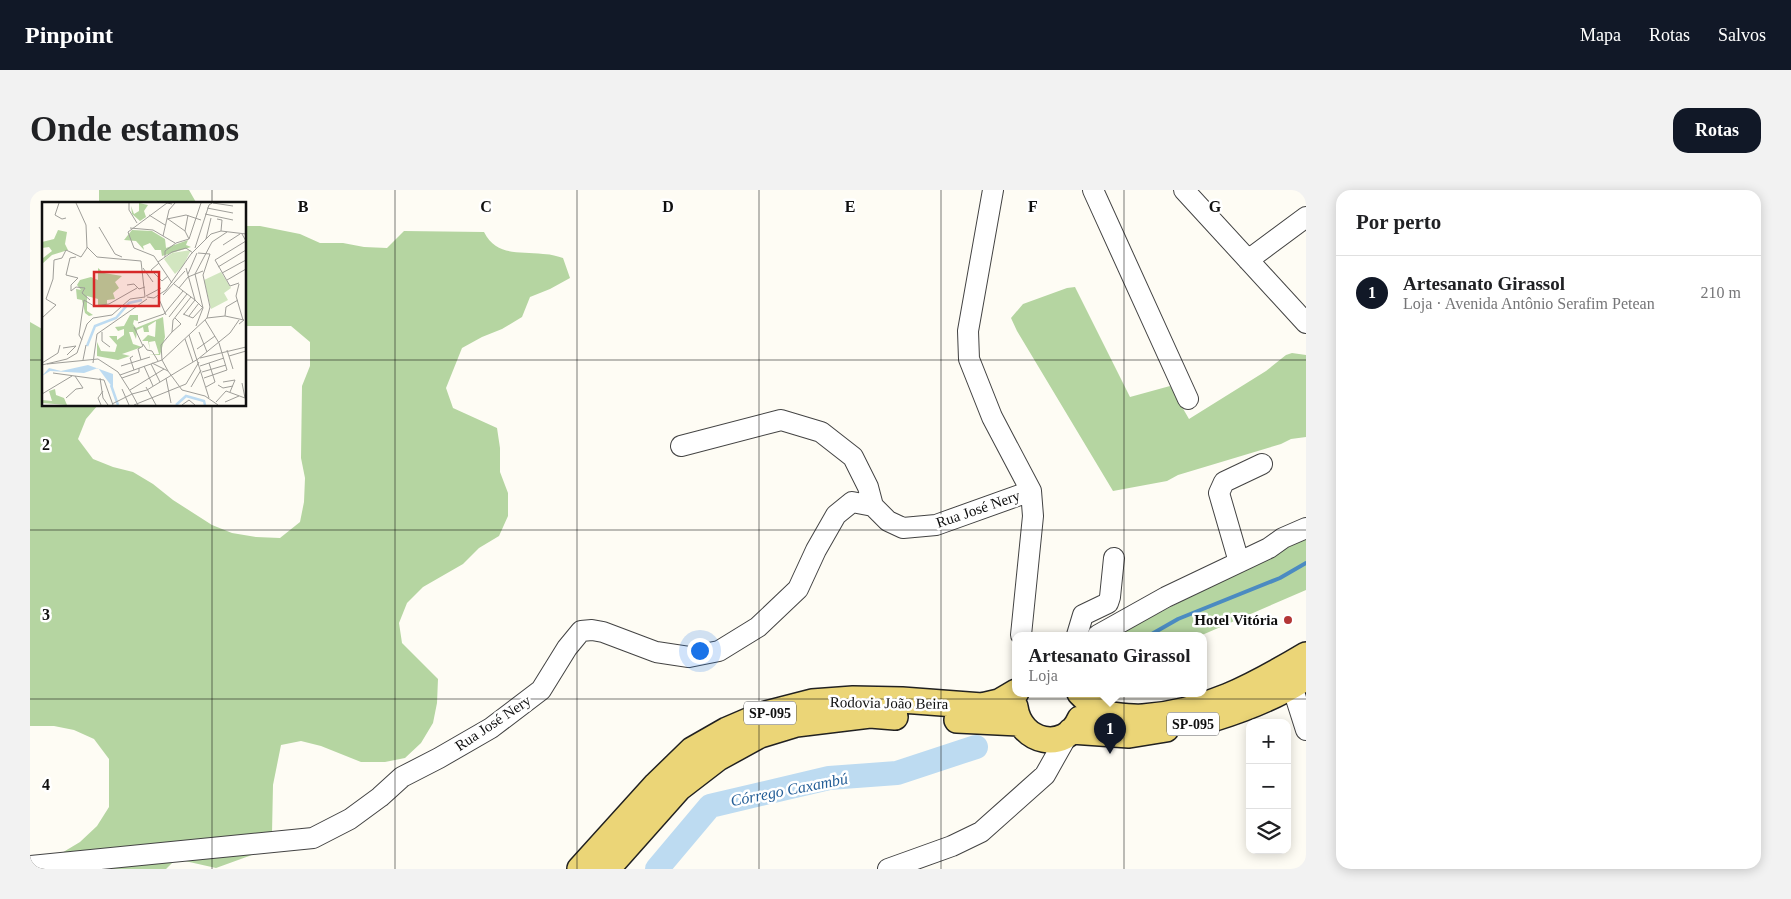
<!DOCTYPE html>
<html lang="pt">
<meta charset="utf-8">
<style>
:root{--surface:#fff;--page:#f2f2f2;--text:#202124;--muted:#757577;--line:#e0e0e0;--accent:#111827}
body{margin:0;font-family:Georgia,serif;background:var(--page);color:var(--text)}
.controls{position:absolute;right:15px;bottom:15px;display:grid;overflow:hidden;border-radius:10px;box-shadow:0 2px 12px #0003}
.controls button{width:45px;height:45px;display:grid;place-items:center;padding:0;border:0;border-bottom:1px solid var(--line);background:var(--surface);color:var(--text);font:25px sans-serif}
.you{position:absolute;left:669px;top:460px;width:18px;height:18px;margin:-12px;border:4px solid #fff;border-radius:50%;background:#1a73e8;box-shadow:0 0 0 8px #1a73e833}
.badge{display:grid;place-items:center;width:32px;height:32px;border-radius:50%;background:var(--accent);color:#fff;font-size:16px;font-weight:700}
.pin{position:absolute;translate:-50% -41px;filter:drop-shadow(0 1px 2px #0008)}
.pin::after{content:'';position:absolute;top:26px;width:18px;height:15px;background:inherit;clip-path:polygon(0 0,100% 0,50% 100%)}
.popup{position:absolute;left:982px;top:442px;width:195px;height:65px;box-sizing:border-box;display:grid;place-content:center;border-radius:10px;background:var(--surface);filter:drop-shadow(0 1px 4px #0005);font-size:16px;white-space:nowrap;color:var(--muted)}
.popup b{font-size:19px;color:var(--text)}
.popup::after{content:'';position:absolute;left:50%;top:100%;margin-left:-10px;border:10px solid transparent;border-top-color:var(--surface)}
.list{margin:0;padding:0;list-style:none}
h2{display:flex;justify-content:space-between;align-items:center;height:65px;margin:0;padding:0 20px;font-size:21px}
h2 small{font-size:16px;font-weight:400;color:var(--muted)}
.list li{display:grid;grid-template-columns:32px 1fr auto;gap:15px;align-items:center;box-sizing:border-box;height:75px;padding:0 20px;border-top:1px solid var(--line)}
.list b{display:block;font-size:19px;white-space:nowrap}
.list p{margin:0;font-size:16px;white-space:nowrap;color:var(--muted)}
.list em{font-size:16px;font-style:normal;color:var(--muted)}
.icon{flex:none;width:28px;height:28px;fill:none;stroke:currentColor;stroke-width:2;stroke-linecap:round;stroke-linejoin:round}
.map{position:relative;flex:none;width:1276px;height:679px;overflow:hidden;border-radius:15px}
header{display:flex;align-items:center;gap:30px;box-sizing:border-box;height:70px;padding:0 25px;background:var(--accent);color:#fff}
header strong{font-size:24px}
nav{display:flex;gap:28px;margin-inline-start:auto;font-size:18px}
.intro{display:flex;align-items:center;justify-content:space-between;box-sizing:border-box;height:120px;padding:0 30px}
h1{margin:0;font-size:35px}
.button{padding:12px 22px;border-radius:15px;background:var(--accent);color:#fff;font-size:18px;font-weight:700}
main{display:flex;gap:30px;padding:0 30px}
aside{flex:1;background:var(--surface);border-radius:15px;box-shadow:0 2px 12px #0003}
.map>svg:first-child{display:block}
.forest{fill:#b5d5a1}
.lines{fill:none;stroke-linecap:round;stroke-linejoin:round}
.stream{stroke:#4b8bc1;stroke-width:4}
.river{stroke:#bddbf1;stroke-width:24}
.minor-casing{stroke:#434343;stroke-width:22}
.major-casing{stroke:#212121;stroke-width:28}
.minor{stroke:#fff;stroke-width:20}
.major{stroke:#ebd577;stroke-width:25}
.grid{fill:none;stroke:#101010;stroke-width:1;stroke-opacity:0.55}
.poi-dot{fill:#b33635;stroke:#fff;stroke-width:2}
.labels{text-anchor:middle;stroke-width:5;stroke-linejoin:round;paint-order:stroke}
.shield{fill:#fff;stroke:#585858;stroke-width:1}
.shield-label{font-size:14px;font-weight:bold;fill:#101010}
.street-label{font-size:15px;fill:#101010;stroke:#fff}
.poi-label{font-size:15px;font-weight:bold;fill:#101010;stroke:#fff;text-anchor:end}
.water-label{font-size:16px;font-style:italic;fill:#245e97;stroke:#fff}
.inset-river{fill:none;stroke:#bddbf1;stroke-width:2.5}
.inset-road{fill:none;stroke:#9f9e99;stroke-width:1}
.view{fill:#d62828;fill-opacity:0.15;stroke:#d62828;stroke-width:2.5}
.inset-edge{fill:none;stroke:#101010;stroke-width:2.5}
.grid-label{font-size:16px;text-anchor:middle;font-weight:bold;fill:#101010;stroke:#fff;stroke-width:5;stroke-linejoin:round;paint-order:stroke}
</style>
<header>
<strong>Pinpoint</strong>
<nav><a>Mapa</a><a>Rotas</a><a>Salvos</a></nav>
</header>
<div class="intro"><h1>Onde estamos</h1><a class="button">Rotas</a></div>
<main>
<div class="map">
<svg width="1276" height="679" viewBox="0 0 1276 679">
<rect width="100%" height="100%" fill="#fefcf4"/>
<!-- forest -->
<path class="forest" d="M69,0H159L167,14H69Z
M215,36H230L270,44L290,53H313L334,57L357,58L374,41L454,42C467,67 489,61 513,64C520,64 526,66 533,68L540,88L520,99L500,107L492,127L472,139L452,147L432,158L416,198L423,218L467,238L470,258V282L478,303V326L469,346L449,358L433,374L393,397L377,413L369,433L372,453L408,489L407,513L403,533L391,553L375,568L355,572H331L291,556L271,551L251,555L243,595L242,643L230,662L186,678L146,669L136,679H18L30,664L50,652L67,636L79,617V569L64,549L44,540L24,536H0V132L14,140V215H68L56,229L48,249L63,269L83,277L103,282L123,294L143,310L182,335L202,343L226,347L250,348L270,332L274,312L275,288L271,268L272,196L280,176V152L261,136H215Z
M1045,97L1100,207L1140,196L1159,229L1236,181L1256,165L1262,163L1276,165V247L1261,249L1251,254L1148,285L1137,291L1083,301L987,141L981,128L993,114L1037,98Z
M1276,346V400L1172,445H1087Z"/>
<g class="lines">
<!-- stream -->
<path class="stream" d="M1120,445L1148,429L1250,388L1276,373"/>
<!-- river -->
<path class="river" d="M627,679L680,616L799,588L867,583L946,557"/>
<defs>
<path id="minor" d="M963,0L938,141L939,169L962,227L1001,301L1003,326L991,445
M1063,0L1158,209
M1154,0L1276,133
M1218,70L1276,27
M651,256L751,230L791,242L823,267L838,297L843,316L858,331L873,338L906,335L1001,301
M1209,372L1189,303L1194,292L1232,274
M1047,445L1053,425L1078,413L1080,407L1084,368
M1068,445L1136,407L1239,358L1253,348L1276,338
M1262,496L1276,540
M0,676L283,648L320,629L350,607L372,587L409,568L461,538L511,500L537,458L551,441L562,440L573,442L626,462L659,467L689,461L728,437L768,399L786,360L806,325L822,312L843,316
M858,679L922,656L951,642L1015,585L1037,546"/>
<path id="major" d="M1050,503L1071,524C1085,525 1099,528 1113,527C1175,523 1224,496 1276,465
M985,517C990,553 1035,563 1050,529
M1185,528C1217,518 1248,506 1276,487
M927,530L990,533
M1041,541L1099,545L1136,539
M550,679L626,595L662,560L697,540L732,525L782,512L823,509L872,510L952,516L969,512L986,502
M577,679L649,598L688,568L730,545L766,534L840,525L865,527"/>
</defs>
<!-- minor casing -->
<use href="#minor" class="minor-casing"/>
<!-- major casing -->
<use href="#major" class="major-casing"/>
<!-- minor -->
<use href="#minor" class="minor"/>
<!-- major -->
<use href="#major" class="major"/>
</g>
<!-- grid -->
<path class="grid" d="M182,0V14M365,0V679M547,0V679M729,0V679M911,0V679M1094,0V679M0,170H14M215,170H1276M182,215V679M0,340H1276M0,509H1276"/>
<!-- markers -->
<circle class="poi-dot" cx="1258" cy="430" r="5"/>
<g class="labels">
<!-- shield labels -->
<g class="shield">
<rect x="714" y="511.5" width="52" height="23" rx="4"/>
<rect x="1137" y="522.5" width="52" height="23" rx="4"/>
</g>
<g class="shield-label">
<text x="740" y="528">SP-095</text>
<text x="1163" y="539">SP-095</text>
</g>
<!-- street labels -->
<g class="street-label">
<text transform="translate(948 319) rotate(-19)" y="5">Rua José Nery</text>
<text transform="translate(859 513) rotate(1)" y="5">Rodovia João Beira</text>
<text transform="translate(463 533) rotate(-34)" y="5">Rua José Nery</text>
</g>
<!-- poi labels -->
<g class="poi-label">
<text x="1248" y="435">Hotel Vitória</text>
</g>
<!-- water labels -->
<g class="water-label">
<text transform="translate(759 599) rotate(-11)" y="6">Córrego Caxambú</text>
</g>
</g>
<!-- overview -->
<g transform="translate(12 12)">
<rect width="204" height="204" fill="#fefcf4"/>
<path d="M149,48L141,64L133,72L122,57L130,51ZM179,70L189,86L182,91L186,98L169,107L162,78Z" fill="#d2e6c0"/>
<path d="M97,1L106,3L102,9L104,15L98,19L90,12L89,4L92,12L97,9ZM16,28L25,30L23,42L26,48L10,53L0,62L1,56L10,49L7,45L0,46V40L12,37ZM90,28L110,29L123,37L124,46L146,38L144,43L149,45L120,54L119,48H113L108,41L101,44L102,48L94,39L82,38ZM56,66L62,71L80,74L73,80L77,86L71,91L73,97L65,98V102L56,105V97L45,94V109L51,113L47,114L43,111L40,98L35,97L34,87L39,88L35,83L38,78L49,75L56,78ZM88,113H96V119L92,118L91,122L94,126L121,115L123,135L118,153H107L117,152L113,139L107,140L108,148L106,139H100L106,133L113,135L114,119L106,124L107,130H102L101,125L95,128L94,137L91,130H87L91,142L100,145L80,152L88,154L76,158L55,154V140L59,149L73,150L75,143L67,134H75V138L82,133V127L76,129L73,125L82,124ZM13,187L14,193L22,196L25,203L0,201V198L10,199L7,189Z" fill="#b5d5a1"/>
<path d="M46,163L71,172V186L56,166L42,171L8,169L0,174L7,166L19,169Z" fill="#bddbf1"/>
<path class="inset-river" d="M45,144L53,124L74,116L87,101L100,98M69,183L76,203M134,203L144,194L162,199L163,203"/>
<path class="inset-road" d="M17,1L13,13L20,17L24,16M87,1V8L95,21M171,1L191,4M165,6L191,11M163,12L191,18M107,13L123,23M146,13L143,29L147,37M125,17L144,13L159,18M126,17L143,29M175,17L180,18L179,29M57,25L73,52L80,55M88,26L111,28L133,41M121,34L127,8L133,1M147,37L159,1M164,37L169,16M181,43L198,32M45,45L55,55L99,59L103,95M153,46L167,3L170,1M156,51L168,52L161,73L168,105L165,116M34,55L28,56L24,73L36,76L29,83V89L34,85L43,86L40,91L48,98M123,55V49L134,41L147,37M116,60L130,50L144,46L151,51M117,61L109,68L120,79L126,74M176,65L204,48M101,66L111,80M144,66L153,98L161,106L154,124M180,71L204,58M146,72L155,51M185,78L204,67M130,81L112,54L92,46L86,30L125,1L130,2M197,81L188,84L173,58L204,39L200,32M132,82L153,98L142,112M197,82L194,94L201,118M85,83L92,82L97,87L103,85M137,86L146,75L161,69M121,93L143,69M104,94L119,86M105,95L112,96L124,88L149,52L169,32L179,29L204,32M116,95L124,113M42,98L52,104L67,102L95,86M161,106L153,72L170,40L185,30M122,112L141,89M141,112L151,116L161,105M147,114L157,101M183,114L184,105L196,98M127,115L145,92M0,116L14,103L4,97L11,77L12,58L20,56L24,48L39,55L45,46L44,23L34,1M96,121L122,112M92,125L101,144L96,147L99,158M60,130V139L68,145M130,130L139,122L133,116M157,130L165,150M147,133L167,196M143,137L151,160M40,138L37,133L42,98M101,142L105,148L110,149L116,159M21,146L34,144L25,153M155,147L173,134M185,148L191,167M91,154L88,156L92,168M187,154L204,149M158,156L204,145M41,158L44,143M0,161L16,151L18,143M51,161L55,132L105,97M110,161L126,169L140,188L163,194L176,203M5,162L56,157L76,170L90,192L105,188L156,157L188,131L197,118M109,162L118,180M0,163L25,157L35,151L45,122L51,116L70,113L88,97L103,95M79,164L108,155M102,164L111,184M158,164L182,156M126,169L120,158L119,143L130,130L131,118L149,95M160,170L184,163M11,171L62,178L71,203M78,173L120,158L165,116L183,114L202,118L197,122M58,176L61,196L66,203M80,176L97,170V166M124,176L129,201M162,176L185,168L177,141L163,118M181,180L193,178L188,190M200,181L203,196M176,183L181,186L191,184M104,185L114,203M149,185L159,168M164,185L173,180L167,161M80,187L87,203M88,188L122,167M0,192L30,174M24,196L34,187L41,186L33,174M174,200L184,189L203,196M183,200L197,194M70,202L90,192L96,203M59,203L56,196L61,189M92,203L144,182L157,160M140,203L147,198L153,203"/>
<path class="view" d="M52,70H117V104H52Z"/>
<rect width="204" height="204" class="inset-edge"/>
</g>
<g class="grid-label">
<text x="273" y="22">B</text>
<text x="456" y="22">C</text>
<text x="638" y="22">D</text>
<text x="820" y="22">E</text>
<text x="1003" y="22">F</text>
<text x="1185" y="22">G</text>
<text x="16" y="260">2</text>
<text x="16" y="430">3</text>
<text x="16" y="600">4</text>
</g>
</svg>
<div class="controls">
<button>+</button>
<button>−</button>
<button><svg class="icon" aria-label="layers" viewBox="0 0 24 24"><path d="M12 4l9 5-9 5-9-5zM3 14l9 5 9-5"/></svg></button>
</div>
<div class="you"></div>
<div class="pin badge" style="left:1080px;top:564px">1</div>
<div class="popup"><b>Artesanato Girassol</b>Loja</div>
</div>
<aside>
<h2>Por perto<small></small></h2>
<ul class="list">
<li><span class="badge">1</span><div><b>Artesanato Girassol</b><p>Loja · Avenida Antônio Serafim Petean</p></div><em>210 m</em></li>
</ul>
</aside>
</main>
